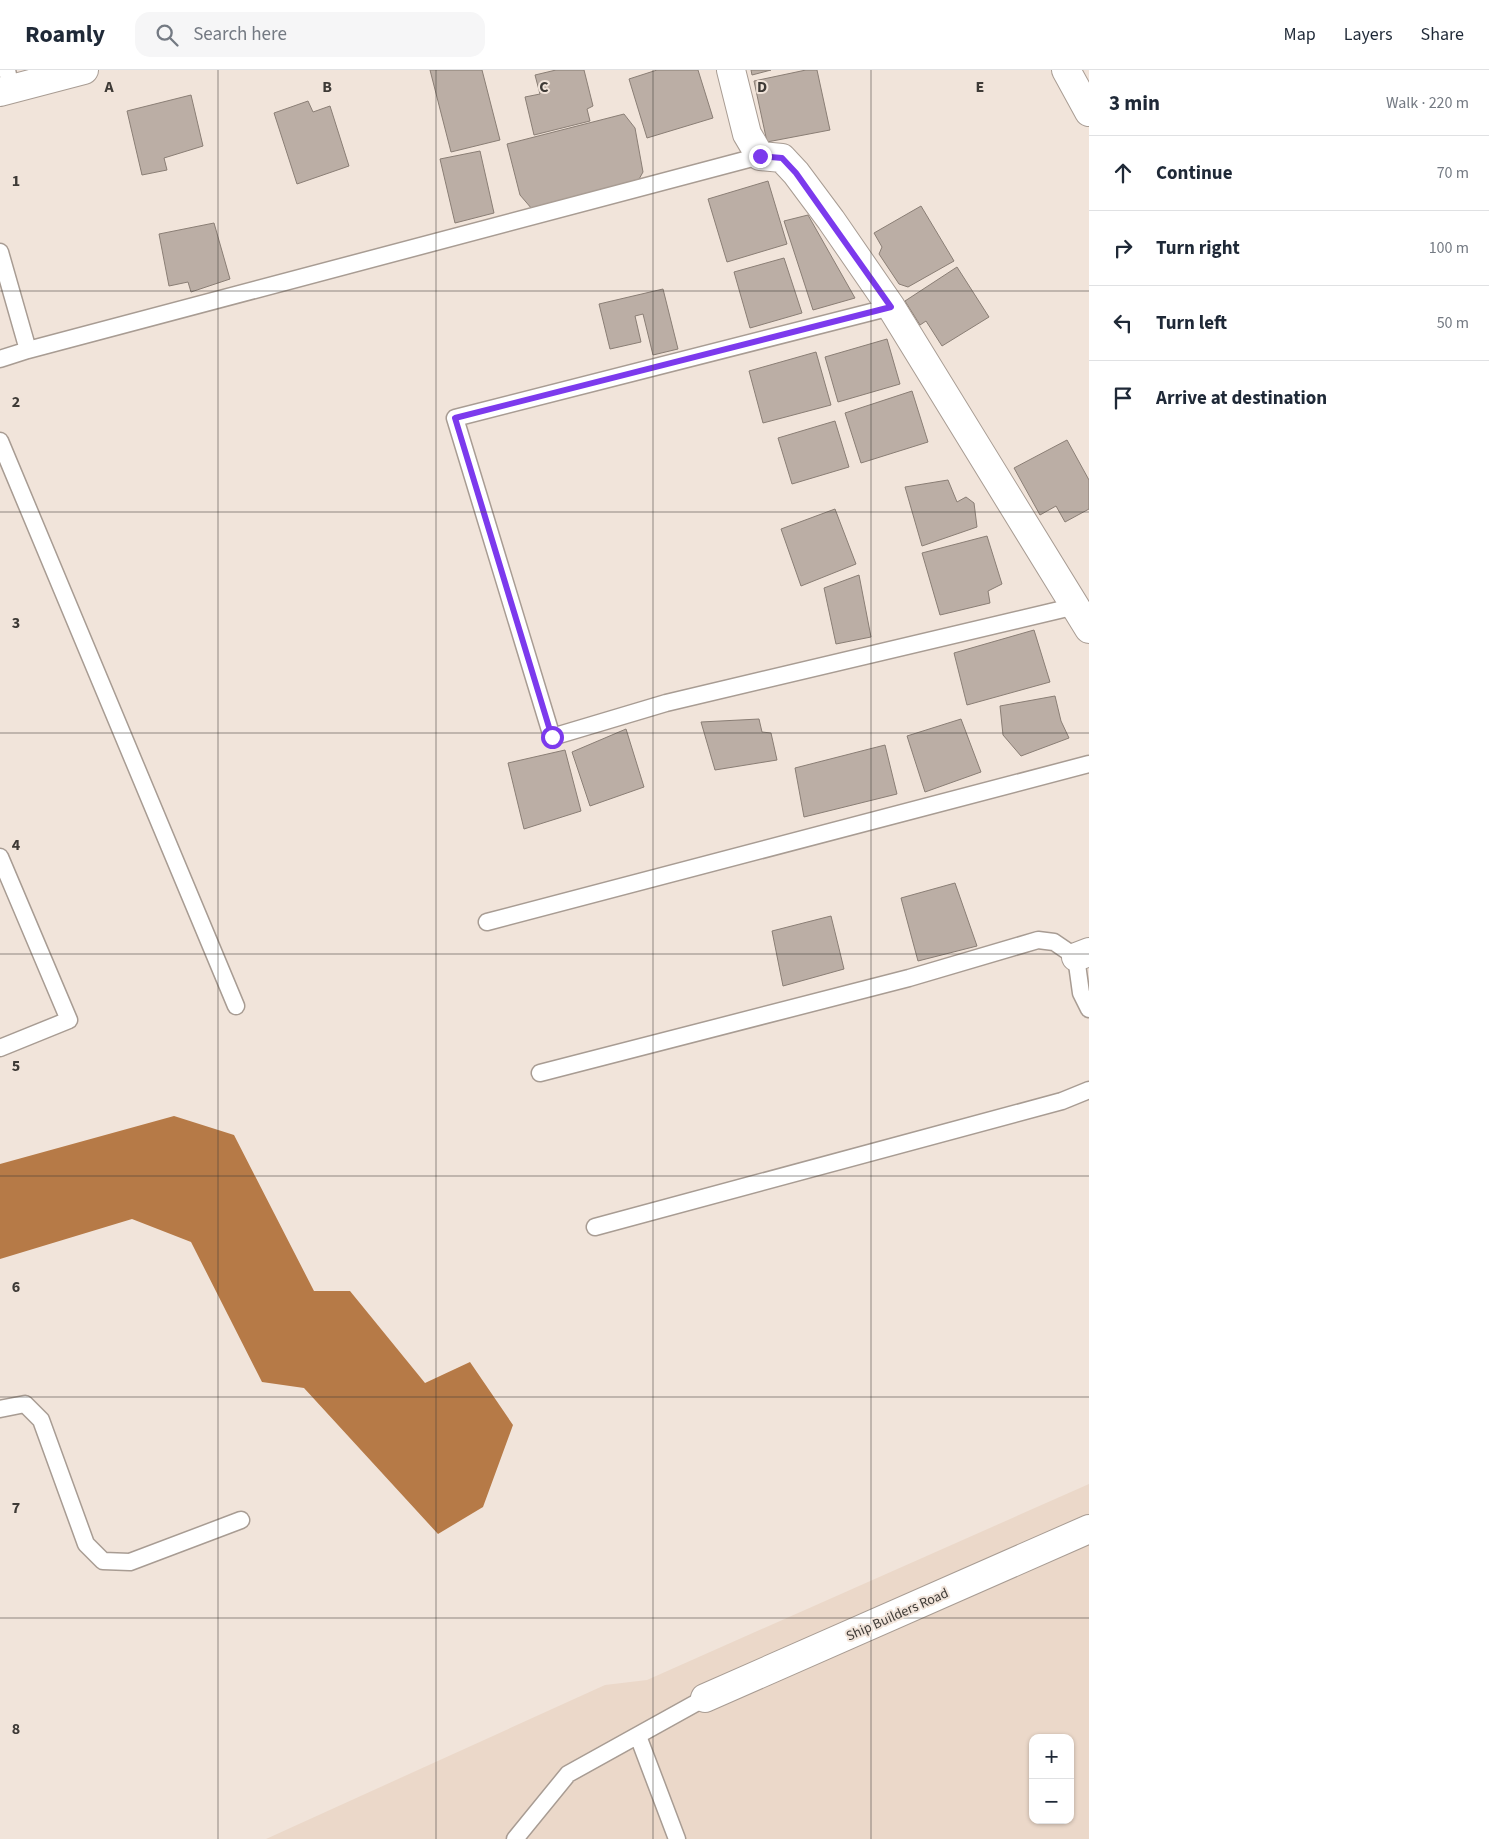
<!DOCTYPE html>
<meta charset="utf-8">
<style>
:root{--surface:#fff;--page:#f6f6f7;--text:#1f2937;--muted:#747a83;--line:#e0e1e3}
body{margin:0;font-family:"Source Sans 3",sans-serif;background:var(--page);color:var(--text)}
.controls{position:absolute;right:15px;bottom:15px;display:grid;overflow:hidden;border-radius:10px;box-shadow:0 1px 4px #0004}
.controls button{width:45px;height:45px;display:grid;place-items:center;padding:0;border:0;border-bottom:1px solid var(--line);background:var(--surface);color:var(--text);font:25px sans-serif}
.stop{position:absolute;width:15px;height:15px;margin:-11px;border:4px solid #7c3aed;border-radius:50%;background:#fff}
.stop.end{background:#7c3aed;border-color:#fff;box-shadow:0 1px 5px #0008}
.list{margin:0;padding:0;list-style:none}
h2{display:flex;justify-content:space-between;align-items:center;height:65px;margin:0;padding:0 20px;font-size:21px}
h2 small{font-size:16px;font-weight:400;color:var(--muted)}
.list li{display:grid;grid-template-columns:32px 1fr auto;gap:15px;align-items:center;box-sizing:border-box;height:75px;padding:0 20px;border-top:1px solid var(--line)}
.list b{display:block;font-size:19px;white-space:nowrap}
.list em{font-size:16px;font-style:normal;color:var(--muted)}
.icon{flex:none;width:28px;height:28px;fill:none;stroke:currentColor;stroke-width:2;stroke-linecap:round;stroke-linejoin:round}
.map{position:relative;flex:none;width:1089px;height:1769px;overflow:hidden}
header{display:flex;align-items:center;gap:30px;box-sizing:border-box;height:70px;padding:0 25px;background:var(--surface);border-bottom:1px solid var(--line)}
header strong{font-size:24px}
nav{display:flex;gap:28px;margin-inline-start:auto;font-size:18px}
.search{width:350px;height:45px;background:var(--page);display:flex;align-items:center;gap:12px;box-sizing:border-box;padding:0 18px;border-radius:15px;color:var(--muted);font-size:19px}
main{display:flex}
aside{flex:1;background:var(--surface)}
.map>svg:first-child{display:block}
.built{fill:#ebd8c9;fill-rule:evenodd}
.water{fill:#b67a47}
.building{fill:#bbaea5;stroke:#8a7e75}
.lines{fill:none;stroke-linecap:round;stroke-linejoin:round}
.lane-casing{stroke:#a89c93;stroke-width:19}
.street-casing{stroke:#a89c93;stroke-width:30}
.lane{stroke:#fff;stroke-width:16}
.street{stroke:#fff;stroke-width:28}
.route{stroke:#7c3aed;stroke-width:6}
.grid{fill:none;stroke:#3e3a36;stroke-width:1;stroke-opacity:0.55}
.labels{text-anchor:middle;stroke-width:4;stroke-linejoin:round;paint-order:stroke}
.street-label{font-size:14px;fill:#3e3a36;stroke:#f1e4da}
.grid-label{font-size:16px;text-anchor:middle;font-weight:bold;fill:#3e3a36;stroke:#f1e4da;stroke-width:4;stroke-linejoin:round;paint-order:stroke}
</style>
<header>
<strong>Roamly</strong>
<div class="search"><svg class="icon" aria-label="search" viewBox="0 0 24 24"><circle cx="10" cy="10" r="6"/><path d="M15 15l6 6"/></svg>Search here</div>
<nav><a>Map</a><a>Layers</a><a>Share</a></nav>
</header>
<main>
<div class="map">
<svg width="1089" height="1769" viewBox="0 0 1089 1769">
<rect width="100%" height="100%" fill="#f1e4da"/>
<!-- built -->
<path class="built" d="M1089,1414V1769H266L605,1615L647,1610ZM1033,1668H1070V1750H1033Z"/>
<!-- water -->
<path class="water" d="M174,1046L234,1065L314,1221H350L425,1313L470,1292L513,1355L483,1437L438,1464L304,1318L262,1312L191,1172L132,1149L0,1189V1094Z"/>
<!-- building -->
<path class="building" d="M430,0H482L500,70L451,82Z
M556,0H584L593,36L587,39L590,51L534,65L525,27L540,24L535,5Z
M657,0H698L713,48L647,68L629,9Z
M751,0H771L752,5Z
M806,0H817L830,60L767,72L754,11Z
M191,25L203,76L164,88L167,100L142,105L127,41Z
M308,31L313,42L330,36L349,96L297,114L274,43Z
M624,44L635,58L643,102L638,111L532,139L520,125L507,74Z
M480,81L494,143L455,153L440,89Z
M768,111L787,174L727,192L708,129Z
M921,136L954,191L908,217L899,214L879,184L882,177L874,163Z
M808,145L855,228L813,240L784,151Z
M214,153L230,209L191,222L188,212L169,216L159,164Z
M784,188L802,243L750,258L734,202Z
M957,197L989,247L942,276L926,251L920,255L905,231Z
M663,219L678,279L653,285L643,244L635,246L641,272L610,279L599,234Z
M887,269L900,314L838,332L825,287Z
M816,282L831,335L763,353L749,301Z
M912,321L928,372L861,393L845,343Z
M835,351L849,397L792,414L778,368Z
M1067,370L1089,410V439L1065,452L1056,436L1040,445L1014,398Z
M948,410L957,432L966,427L974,433L977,457L922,476L905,417Z
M835,439L856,494L801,516L781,459Z
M987,466L1002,514L988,521L990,533L940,545L922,483Z
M859,505L871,567L836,574L824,518Z
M1034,560L1050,612L967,635L954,583Z
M1055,626L1061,651L1069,668L1021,686L1003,665L1000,636Z
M759,649L762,662L771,663L777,690L715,700L701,652Z
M961,649L981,702L925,722L907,666Z
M626,659L644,717L590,736L572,682Z
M885,675L897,724L804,747L795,698Z
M565,680L581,741L524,759L508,693Z
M955,813L977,876L918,891L901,828Z
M831,846L844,899L783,916L772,861Z"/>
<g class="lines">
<defs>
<path id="lane" d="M7,0L11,19
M0,182L28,280L0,289
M891,237L455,348L552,667L666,633L1076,536
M28,280L760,86
M0,371L236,936
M0,787L69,950L0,978
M487,852L1089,694
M540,1003L909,908L1038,870L1054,872L1076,887L1081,923L1089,939
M595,1157L1062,1031L1089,1020
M0,1339L25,1334L41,1350L86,1474L103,1491L130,1492L241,1450
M638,1666L677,1769
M515,1769L568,1704L705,1628"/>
<path id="street" d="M731,0L747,64L760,86L782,88L796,103L831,150L891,237L1089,559
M1066,0L1089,42
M0,22L84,0
M1076,887L1089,882
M705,1628L1089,1459"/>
</defs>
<!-- lane casing -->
<use href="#lane" class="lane-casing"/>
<!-- street casing -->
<use href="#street" class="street-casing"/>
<!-- lane -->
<use href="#lane" class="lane"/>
<!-- street -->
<use href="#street" class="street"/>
</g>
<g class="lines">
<!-- route -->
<path class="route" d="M552,667L455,348L891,237L796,103L782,88L760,86"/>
</g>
<!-- grid -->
<path class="grid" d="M218,0V1769M436,0V1769M653,0V1769M871,0V1769M0,221H1089M0,442H1089M0,663H1089M0,884H1089M0,1106H1089M0,1327H1089M0,1548H1089"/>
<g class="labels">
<!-- street labels -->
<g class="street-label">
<text transform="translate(897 1544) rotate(-24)" y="5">Ship Builders Road</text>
</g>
</g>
<g class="grid-label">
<text x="109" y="22">A</text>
<text x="327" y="22">B</text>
<text x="544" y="22">C</text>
<text x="762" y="22">D</text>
<text x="980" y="22">E</text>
<text x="16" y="116">1</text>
<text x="16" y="337">2</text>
<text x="16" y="558">3</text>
<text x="16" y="780">4</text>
<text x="16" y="1001">5</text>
<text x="16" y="1222">6</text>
<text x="16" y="1443">7</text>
<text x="16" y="1664">8</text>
</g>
</svg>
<div class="controls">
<button>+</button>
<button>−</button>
</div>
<div class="stop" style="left:552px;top:667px"></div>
<div class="stop end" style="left:760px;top:86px"></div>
</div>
<aside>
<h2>3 min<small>Walk · 220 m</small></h2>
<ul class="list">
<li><svg class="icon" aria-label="ahead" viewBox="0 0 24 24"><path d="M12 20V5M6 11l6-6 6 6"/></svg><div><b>Continue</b></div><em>70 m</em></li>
<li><svg class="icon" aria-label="right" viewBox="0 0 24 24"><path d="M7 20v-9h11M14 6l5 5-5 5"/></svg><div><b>Turn right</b></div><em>100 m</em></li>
<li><svg class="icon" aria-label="left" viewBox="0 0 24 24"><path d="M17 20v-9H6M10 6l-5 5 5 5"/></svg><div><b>Turn left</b></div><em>50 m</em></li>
<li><svg class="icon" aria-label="arrive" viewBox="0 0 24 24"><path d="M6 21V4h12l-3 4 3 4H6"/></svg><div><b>Arrive at destination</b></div></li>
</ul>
</aside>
</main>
